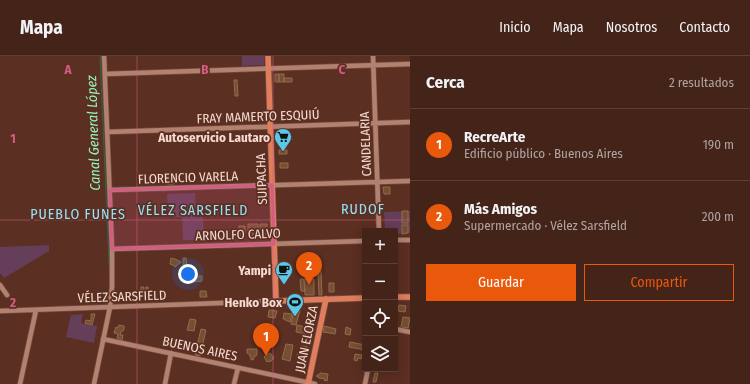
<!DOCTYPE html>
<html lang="es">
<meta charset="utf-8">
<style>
:root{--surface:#442319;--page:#4e2f26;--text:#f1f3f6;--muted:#afa4a2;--line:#5c4038;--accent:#ea580c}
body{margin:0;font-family:"Fira Sans Condensed",sans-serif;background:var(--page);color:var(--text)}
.controls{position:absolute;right:12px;bottom:12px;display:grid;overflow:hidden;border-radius:0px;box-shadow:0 2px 10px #0003}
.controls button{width:36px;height:36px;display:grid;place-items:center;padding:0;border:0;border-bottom:1px solid var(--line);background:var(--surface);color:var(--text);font:20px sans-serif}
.you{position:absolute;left:188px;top:218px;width:14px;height:14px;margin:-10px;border:3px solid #fff;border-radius:50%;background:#1a73e8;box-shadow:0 0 0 6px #1a73e833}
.badge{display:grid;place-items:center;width:26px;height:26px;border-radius:50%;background:var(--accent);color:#fff;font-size:13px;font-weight:700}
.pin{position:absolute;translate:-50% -33px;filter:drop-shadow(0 1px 2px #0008)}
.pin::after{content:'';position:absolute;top:21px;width:14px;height:12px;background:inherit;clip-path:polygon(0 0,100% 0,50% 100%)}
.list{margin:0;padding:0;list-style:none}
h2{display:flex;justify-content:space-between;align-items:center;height:52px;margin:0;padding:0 16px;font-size:17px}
h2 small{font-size:13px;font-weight:400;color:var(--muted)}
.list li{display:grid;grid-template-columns:26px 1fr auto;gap:12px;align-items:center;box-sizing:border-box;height:72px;padding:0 16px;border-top:1px solid var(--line)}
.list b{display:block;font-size:15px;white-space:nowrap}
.list p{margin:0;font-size:13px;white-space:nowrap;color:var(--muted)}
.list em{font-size:13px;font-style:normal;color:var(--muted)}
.actions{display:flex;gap:8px;padding:12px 16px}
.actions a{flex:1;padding:9px 0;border:1px solid var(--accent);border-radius:0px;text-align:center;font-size:14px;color:var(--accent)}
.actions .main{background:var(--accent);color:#fff}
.icon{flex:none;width:22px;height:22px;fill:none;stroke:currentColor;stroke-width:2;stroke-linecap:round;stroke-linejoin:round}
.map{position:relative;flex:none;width:410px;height:328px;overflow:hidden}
header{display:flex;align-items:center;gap:24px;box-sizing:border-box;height:56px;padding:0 20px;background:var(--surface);border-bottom:1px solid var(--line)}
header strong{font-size:19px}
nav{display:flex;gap:22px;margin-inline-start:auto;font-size:14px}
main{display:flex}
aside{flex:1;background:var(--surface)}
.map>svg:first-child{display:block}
.green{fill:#653e5a}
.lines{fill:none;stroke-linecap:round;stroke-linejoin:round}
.stream{stroke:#286a49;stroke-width:1}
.building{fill:#754f31;stroke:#936b4d}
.minor-casing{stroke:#724d40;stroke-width:6}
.major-casing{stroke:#724d40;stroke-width:7}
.minor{stroke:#b38170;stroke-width:4.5}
.major{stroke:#df7d5d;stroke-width:5.5}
.marked{fill:#d45c84;fill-opacity:0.2;stroke:#d45c84;stroke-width:3;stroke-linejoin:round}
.grid{fill:none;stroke:#d45c84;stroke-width:1;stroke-opacity:0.55}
.labels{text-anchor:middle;stroke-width:3.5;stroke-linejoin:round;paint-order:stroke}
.street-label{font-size:13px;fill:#f6dad1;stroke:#5b2f21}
.poi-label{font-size:13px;font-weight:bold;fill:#f6dad1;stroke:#5b2f21;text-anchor:end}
.water-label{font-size:14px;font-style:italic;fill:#94f3be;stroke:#5b2f21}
.neighbourhood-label{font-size:14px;letter-spacing:1px;fill:#95e0f7;stroke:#5b2f21}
.grid-label{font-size:13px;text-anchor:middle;font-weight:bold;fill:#d45c84;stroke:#5b2f21;stroke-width:3.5;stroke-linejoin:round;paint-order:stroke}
</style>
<header>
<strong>Mapa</strong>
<nav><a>Inicio</a><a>Mapa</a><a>Nosotros</a><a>Contacto</a></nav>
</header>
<main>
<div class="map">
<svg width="410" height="328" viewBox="0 0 410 328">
<rect width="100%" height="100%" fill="#5b2f21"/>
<!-- green -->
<path class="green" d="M242,0H264V9L242,10Z
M195,137L196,161H203L204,184H183L182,161H168L167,138Z
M410,155V177L395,178V175H385L384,156Z
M49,189V195L4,222L0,217V191Z
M83,258L81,267L97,270L94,287L66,281L71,259Z"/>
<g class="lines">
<!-- stream -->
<path class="stream" d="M100,0L110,230L106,248
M87,247L108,237"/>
</g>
<!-- building -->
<path class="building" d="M275,18H279V26H275Z
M279,18H284V26H279Z
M284,22H292V26H284Z
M234,24H237L238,40H235Z
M279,94H287V98H279Z
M280,107H288V112H280Z
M171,116V118H174V128H167V125L161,126V120H167V117Z
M383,131H390V138H384Z
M402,155H408V167H402Z
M248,168H258V176H248Z
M260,168H267V173H260Z
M402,169H408V177L402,178Z
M239,170H245V178H243V182H239Z
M250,176H259V181H250Z
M261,177H267V183H261Z
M171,202L175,203L181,206L175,211L173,209L170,208Z
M183,202H186L187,210H183Z
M321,215L322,239H319L318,216Z
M191,220H202V225L191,226Z
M301,223H304L305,235H301L300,224Z
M304,223H314V239H305Z
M329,227H334V236H329Z
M141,231H144V241H141Z
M146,231H148L149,241H146Z
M200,235H206L207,241H200Z
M399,249L406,250L405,256L398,255Z
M269,254L277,255L275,262L268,261Z
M294,254H300L296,269L291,268Z
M284,257L292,258L290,266L285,264V263H283Z
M91,258H95L92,269L85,267L86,264L91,265Z
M403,261L410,262L408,272L401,271Z
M190,263L196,264L194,275L187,274Z
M119,269L124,270V274L121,276L120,279H123L122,284L117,282L118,278L114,277L116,271L118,272Z
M297,269L313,273L311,279L296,276Z
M324,270L336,273L335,278L323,276Z
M346,271L351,273L350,279L345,278Z
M201,273L206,274L200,300L195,299Z
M305,278L311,279L310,285L303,284Z
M350,286L365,289V294L349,291Z
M286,288L293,289L290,305L282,303Z
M302,290L308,291L307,297L301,296Z
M247,293H257V297L256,300H254V303L251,304V301H250V299L247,297Z
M270,297L274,302L270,306L269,305L267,306L264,301Z
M298,297L306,299L305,303L297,301Z
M355,298L362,299L361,303L358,302L357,305L354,304Z
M320,317L328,318L327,325L324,324L325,323L319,322V321H317V319H319Z
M375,317H378L376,326H373Z"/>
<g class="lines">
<defs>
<path id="minor" d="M373,0L379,175
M105,18L410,8
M107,76L410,66
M110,134L410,125
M395,184H410
M112,193L365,185
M0,229L7,239
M0,255L276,245
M395,273L410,276
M103,283L315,328
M20,328L36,254
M94,328L110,251L112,231V193L104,0
M165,328L171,297
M234,328L238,312
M365,328L368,313"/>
<path id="major" d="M268,0L276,245L365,242
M395,241H410
M308,328L326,243"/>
</defs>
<!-- minor casing -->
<use href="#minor" class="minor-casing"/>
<!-- major casing -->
<use href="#major" class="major-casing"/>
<!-- minor -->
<use href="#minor" class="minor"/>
<!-- major -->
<use href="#major" class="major"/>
</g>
<!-- marked area -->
<path class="marked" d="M272,129L274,188L112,193L110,134Z"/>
<!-- grid -->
<path class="grid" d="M137,0V328M273,0V328M0,164H410"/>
<!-- icons -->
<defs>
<symbol id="supermarket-pin" viewBox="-11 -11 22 30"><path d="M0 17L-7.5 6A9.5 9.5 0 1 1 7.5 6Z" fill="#5ac8e6" stroke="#5b2f21"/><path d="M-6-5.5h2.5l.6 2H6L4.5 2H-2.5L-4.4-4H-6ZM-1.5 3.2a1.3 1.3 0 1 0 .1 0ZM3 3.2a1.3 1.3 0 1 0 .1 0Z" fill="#111"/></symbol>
<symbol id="cafe-pin" viewBox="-11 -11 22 30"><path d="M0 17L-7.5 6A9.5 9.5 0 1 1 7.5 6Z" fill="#5ac8e6" stroke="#5b2f21"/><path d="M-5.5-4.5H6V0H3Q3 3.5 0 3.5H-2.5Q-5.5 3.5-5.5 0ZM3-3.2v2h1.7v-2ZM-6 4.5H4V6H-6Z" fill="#111"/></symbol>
<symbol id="stadium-pin" viewBox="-11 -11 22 30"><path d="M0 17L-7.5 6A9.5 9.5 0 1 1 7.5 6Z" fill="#5ac8e6" stroke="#5b2f21"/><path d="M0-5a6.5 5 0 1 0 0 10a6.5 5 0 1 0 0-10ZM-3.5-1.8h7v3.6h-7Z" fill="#111"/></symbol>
</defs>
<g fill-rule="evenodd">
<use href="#supermarket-pin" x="273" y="71" width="20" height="27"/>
<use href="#cafe-pin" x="274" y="204" width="20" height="27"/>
<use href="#stadium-pin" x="285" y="236" width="20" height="27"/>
</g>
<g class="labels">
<!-- street labels -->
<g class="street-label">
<text transform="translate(258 60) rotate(-2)" y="5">FRAY MAMERTO ESQUIÚ</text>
<text transform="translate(365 88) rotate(-92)" y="5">CANDELARIA</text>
<text transform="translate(188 121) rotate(-2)" y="5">FLORENCIO VARELA</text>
<text transform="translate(261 123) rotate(-92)" y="5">SUIPACHA</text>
<text transform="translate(238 178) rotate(-2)" y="5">ARNOLFO CALVO</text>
<text transform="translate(122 240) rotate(-2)" y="5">VÉLEZ SARSFIELD</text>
<text transform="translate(306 283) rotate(-78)" y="5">JUAN ELORZA</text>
<text transform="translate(200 292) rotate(12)" y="5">BUENOS AIRES</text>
</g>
<!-- poi labels -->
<g class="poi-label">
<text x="270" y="86">Autoservicio Lautaro</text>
<text x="271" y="219">Yampi</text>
<text x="282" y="251">Henko Box</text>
</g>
<!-- water labels -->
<g class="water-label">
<text transform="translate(93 77) rotate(-92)" y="5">Canal General López</text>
</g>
<!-- neighbourhood labels -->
<g class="neighbourhood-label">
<text x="363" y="158">RUDOF</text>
<text x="193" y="159">VÉLEZ SARSFIELD</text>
<text x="78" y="163">PUEBLO FUNES</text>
</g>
</g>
<g class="grid-label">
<text x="68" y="18">A</text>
<text x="205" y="18">B</text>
<text x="342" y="18">C</text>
<text x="13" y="87">1</text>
<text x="13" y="251">2</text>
</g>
</svg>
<div class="controls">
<button>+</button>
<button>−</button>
<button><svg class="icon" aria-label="locate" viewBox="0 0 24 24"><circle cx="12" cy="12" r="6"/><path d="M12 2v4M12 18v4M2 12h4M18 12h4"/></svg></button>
<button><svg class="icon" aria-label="layers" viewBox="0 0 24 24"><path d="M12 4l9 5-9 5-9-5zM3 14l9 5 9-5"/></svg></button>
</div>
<div class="you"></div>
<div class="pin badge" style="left:266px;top:300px">1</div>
<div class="pin badge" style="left:309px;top:229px">2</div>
</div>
<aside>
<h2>Cerca<small>2 resultados</small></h2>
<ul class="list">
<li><span class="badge">1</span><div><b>RecreArte</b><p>Edificio público · Buenos Aires</p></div><em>190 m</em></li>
<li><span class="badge">2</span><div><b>Más Amigos</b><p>Supermercado · Vélez Sarsfield</p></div><em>200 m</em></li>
</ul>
<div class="actions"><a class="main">Guardar</a><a>Compartir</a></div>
</aside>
</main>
